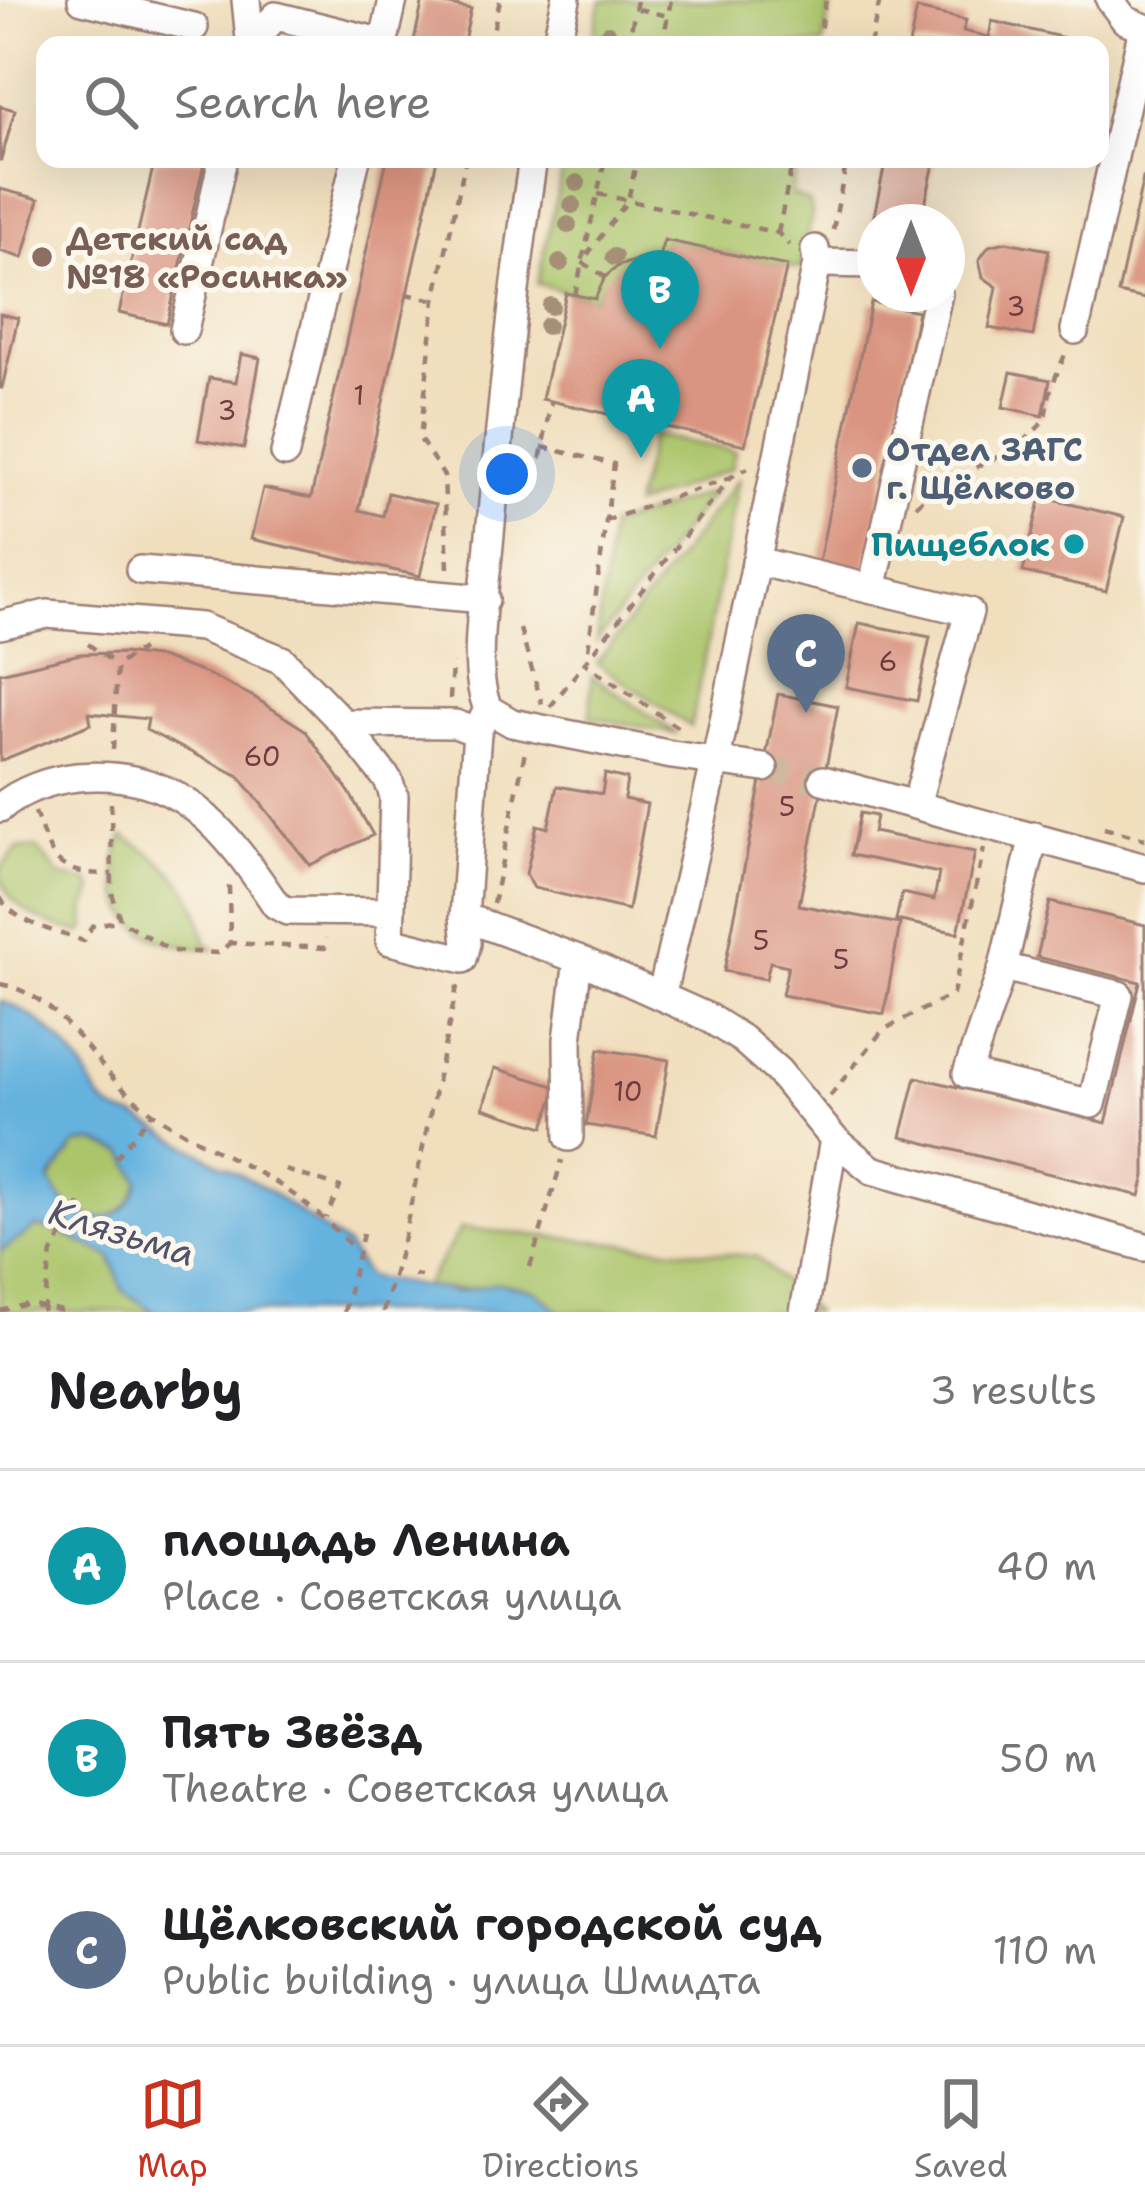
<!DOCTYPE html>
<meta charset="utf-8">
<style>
:root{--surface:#fff;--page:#f6f6f6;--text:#202124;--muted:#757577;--line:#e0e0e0;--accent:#c8321e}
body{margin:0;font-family:"Shantell Sans",sans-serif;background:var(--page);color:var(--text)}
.compass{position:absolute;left:857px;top:204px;width:108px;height:108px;border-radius:50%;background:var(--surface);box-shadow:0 12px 48px #0002;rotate:180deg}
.you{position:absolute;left:507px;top:474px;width:42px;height:42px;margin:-30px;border:9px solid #fff;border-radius:50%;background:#1a73e8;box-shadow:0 0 0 18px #1a73e833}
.badge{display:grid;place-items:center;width:78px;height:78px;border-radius:50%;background:var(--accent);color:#fff;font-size:39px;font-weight:700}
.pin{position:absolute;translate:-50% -99px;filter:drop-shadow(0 3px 6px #0008)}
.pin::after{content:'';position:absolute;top:63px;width:42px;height:36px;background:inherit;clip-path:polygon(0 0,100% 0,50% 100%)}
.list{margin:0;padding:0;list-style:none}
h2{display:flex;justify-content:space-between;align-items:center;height:156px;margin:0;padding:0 48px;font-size:51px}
h2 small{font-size:39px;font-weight:400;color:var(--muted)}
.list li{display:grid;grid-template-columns:78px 1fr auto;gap:36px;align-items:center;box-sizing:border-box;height:192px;padding:0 48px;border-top:3px solid var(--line)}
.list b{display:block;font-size:45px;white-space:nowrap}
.list p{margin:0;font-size:39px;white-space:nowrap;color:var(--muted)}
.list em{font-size:39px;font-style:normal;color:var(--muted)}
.icon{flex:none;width:66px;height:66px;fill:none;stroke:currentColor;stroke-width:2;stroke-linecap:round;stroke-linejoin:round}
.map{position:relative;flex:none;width:1145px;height:1312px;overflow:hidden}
.search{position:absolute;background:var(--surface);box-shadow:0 12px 48px #0002;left:36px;right:36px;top:36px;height:132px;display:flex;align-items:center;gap:30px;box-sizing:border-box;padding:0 42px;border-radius:24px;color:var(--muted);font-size:45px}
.sheet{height:732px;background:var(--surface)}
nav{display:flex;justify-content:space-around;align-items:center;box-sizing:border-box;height:168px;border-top:3px solid var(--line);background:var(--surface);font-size:33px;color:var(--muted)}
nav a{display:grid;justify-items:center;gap:6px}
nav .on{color:var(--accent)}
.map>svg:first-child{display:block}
.green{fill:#abc56b;stroke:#7a724b;stroke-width:3}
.water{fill:#65b2df;stroke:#586885;stroke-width:3;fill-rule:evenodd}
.building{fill:#da9582}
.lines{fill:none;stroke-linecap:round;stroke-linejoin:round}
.minor-tunnel{stroke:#cfb89f;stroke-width:27;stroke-dasharray:27 14;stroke-linecap:butt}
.minor-casing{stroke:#9d7e74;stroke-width:32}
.path{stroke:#9d7e74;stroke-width:4.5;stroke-dasharray:9 9;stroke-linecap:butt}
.minor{stroke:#fff;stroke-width:27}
.path-bridge{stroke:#9d7e74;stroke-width:4.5;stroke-dasharray:9 9;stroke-linecap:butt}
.tree{fill:#a59077}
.education-dot{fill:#8d6e63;stroke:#fbf7ec;stroke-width:4.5}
.service-dot{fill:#5c6f8a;stroke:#fbf7ec;stroke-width:4.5}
.culture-dot{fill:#0f9aa8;stroke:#fbf7ec;stroke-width:4.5}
.labels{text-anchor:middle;stroke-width:10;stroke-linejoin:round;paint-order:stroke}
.number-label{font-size:27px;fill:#6e3c41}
.education-label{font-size:33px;font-weight:bold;fill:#785e54;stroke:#fbf7ec;text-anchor:start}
.service-label{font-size:33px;font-weight:bold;fill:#4e5e75;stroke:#fbf7ec;text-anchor:start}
.culture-label{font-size:33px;font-weight:bold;fill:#0d838f;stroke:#fbf7ec;text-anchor:end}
.water-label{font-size:36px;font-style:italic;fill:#53526a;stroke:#fbf7ec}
</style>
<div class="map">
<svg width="1145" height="1312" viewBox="0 0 1145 1312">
<rect width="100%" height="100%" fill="#fbf7ec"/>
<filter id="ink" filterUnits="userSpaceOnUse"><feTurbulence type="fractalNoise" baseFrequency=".00833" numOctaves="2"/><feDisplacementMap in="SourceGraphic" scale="24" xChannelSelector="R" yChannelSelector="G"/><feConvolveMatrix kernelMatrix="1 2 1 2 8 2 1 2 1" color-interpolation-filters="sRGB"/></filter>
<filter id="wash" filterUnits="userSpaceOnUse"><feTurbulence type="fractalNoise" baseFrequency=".004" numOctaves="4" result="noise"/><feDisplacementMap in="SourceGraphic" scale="48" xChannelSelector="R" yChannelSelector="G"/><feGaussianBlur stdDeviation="2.7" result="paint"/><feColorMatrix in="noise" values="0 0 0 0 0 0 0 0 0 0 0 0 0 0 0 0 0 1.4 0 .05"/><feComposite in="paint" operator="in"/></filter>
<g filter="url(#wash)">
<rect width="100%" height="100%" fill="#f0debc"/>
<!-- green -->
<path class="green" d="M601,0H832L823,45H591Z
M565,159H798L791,193L809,203L812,214L800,269L664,240L657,264C625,256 608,270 595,299L537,284Z
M652,435L735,451L731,469L634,506Z
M739,478L691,727L597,663Z
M714,491L597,641L610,526Z
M592,676L677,734L590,717Z
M124,836C153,854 181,873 196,905C201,918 202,932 207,944L213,949C165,946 123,937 117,881C115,864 116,850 124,836Z
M36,847L61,877L89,881L93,890L85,910L86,927L81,933C46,925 3,909 0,869L17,849Z
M95,1142L125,1153L139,1181C125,1234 69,1228 50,1180L76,1144Z
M36,1227L58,1231L111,1257L123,1291L155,1312H0V1252Z
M461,1228L757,1257L814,1312H561C502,1264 488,1298 424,1287Z"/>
<!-- water -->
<path class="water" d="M0,1001C30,1009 58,1036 77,1060C100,1090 92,1109 136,1117L266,1189L347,1246L367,1277L456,1292L498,1283L534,1290L561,1312H155L123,1291L111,1257L58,1231L36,1227L0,1252ZM95,1142L125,1153L139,1181C125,1234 69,1227 50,1180L76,1144Z"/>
<g id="blocks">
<!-- building -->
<path class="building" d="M423,0L471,9L463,45H413Z
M917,9L966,20L963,31L989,37L992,21L1095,45H909Z
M0,106L15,110L1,160H0Z
M155,159H205L167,324L119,313Z
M387,159H437L359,510L383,516L388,493L436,504L420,576L251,539L263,488L311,498Z
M886,159H935L921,222H875V251L867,249Z
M1143,178L1145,179V299L1118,293Z
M0,189L39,199L23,258L0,251Z
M664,240L787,266L745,445L542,399L566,293L595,299L605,277L618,266L639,259L657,264Z
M1006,242L1049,250L1033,336L989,328L997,287L983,277L979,260L989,246Z
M871,302L918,311L865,577L818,567Z
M0,314L18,318L2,388H0Z
M241,354L260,358L244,448L198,440L209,378L236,382Z
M1011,372L1050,380L1043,416L1003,407Z
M1041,497L1124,517L1106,591L1023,572Z
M859,623L930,637L917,701L846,687Z
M123,653L163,658L209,675L254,697L305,730L349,792L373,835L310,865L239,776L146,730L148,719L89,713L91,724L0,761V673L80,654Z
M778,694L838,706L799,905L900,924L884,1014L782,995L788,966L770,962L766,979L724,971Z
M605,774L627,779L624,799L647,804L628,910L534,888L526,874L537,825L548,828L557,786L602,794Z
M860,813L876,816L873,832L975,852L958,933L896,920L902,893L934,900L939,873L851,855Z
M1050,902L1145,925V1176L1140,1196L901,1137L916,1077L1106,1123L1140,982L1037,957Z
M599,1049L669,1060L656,1136L586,1125Z
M495,1068L557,1087L544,1127L483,1108Z"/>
</g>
</g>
<g filter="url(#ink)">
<use href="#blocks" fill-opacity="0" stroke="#9d7e74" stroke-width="3"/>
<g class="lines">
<!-- minor-tunnel -->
<path class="minor-tunnel" d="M764,768L823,780"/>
<defs>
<path id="minor" d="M82,0L194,27
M246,0L250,40
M1110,0L1125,20L1145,28
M249,45L276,16L384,43
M383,45L393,0
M556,45L566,0
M817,263L875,264
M184,330L223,159
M1075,330L1143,28
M285,453L356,159
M756,561L969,612L916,805
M140,570L485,599
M872,589L938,294
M0,625L47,614L201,627L282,660L343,723L388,780L394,796L390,941L463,959L467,943L464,917L477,732L488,709
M488,709C470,668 485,591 489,545C501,416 513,287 533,159
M488,709L512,723L672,755L764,768
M343,723L455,724L477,732
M823,780L1145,868
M0,808C20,790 50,780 77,777C180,768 224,828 276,905L287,911L391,912
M464,917L578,959L707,1017L742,1039L778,1071L834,1139L872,1170L1145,1247
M1003,967L1119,995L1092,1104L967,1074L1003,967L1034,836
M662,993L718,750L817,263L815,249
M569,1137L568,1040L578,959
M804,1312L834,1139"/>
</defs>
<!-- minor casing -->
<use href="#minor" class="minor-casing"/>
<!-- path -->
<path class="path" d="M638,9L668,16
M490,45L500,0
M628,45L637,0
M662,45L671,0
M817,45L826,0
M870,45L880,0
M752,159L791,168
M598,194L778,233L789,245
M833,230L847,159
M778,233L793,159
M605,277L582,262L628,200L637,159
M406,294L435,300
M575,295L605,159
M542,447L614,464L586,664L680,729
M534,494L551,401
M916,506L936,486L1019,447L1044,421L1051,388L1066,352
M605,521L729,478
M448,568L444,476L420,439L435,300L466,159
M520,629L542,704
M88,644L117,665
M450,699L452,663
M550,707L731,477L748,468
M113,750L117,665L142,649
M111,803L112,893L120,920L171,951L218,953L230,943
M35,812C53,863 56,874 112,874
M1104,828L1145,839
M229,886L230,943L325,948L326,938
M0,897C13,923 58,932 84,941L92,926L120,920
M493,904L525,752
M0,984C61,995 89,1060 132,1097C171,1130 223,1152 268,1178C301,1197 327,1221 354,1249
M830,1096L883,1030L953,994L984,848
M116,1158L153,1112
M285,1170L340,1187L326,1218
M403,1241L458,982
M530,1267L562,1160
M414,1275L421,1276
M0,1311L28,1304L68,1312
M43,1312L52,1253L81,1202"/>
<!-- minor -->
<use href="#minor" class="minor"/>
<!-- path-bridge -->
<path class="path-bridge" d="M344,1312L363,1234
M383,1312L403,1241"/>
</g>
<!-- trees -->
<g class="tree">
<circle cx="608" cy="34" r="9"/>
<circle cx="577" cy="183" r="9"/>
<circle cx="572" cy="205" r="9"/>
<circle cx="568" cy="225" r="9"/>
<circle cx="614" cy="257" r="9"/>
<circle cx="560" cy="263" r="9"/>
<circle cx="551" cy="306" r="9"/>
<circle cx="547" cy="326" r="9"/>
</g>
</g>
<!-- markers -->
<circle class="education-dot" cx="42" cy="257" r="12"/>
<circle class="service-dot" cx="862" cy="468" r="12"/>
<circle class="culture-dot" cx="1074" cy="544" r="12"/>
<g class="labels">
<!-- number labels -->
<g class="number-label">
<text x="1016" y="316">3</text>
<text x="359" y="405">1</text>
<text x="227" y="420">3</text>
<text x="888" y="671">6</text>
<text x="262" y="766">60</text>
<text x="787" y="816">5</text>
<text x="761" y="950">5</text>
<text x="841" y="969">5</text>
<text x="628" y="1101">10</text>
</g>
<!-- education labels -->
<g class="education-label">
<text x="66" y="250">Детский сад<tspan x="66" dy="38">№18 «Росинка»</tspan></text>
</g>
<!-- service labels -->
<g class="service-label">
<text x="886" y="461">Отдел ЗАГС<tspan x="886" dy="38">г. Щёлково</tspan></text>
</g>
<!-- culture labels -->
<g class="culture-label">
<text x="1050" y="556">Пищеблок</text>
</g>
<!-- water labels -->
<g class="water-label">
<text transform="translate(122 1232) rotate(17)" y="13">Клязьма</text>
</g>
</g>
</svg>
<svg class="compass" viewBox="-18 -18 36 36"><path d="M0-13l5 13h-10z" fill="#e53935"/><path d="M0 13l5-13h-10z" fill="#757577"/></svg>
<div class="you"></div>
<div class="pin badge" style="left:641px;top:458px;background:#0f9aa8">A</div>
<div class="pin badge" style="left:660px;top:349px;background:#0f9aa8">B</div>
<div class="pin badge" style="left:806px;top:713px;background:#5c6f8a">C</div>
<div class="search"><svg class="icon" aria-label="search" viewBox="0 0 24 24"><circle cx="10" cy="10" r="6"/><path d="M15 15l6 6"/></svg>Search here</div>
</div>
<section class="sheet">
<h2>Nearby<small>3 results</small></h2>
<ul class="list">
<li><span class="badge" style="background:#0f9aa8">A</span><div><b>площадь Ленина</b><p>Place · Советская улица</p></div><em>40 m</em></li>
<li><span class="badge" style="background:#0f9aa8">B</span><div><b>Пять Звёзд</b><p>Theatre · Советская улица</p></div><em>50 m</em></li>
<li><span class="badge" style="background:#5c6f8a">C</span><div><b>Щёлковский городской суд</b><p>Public building · улица Шмидта</p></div><em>110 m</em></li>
</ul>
</section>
<nav>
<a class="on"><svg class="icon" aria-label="map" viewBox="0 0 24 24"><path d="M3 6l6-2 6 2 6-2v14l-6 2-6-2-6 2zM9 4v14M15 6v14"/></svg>Map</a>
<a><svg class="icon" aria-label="directions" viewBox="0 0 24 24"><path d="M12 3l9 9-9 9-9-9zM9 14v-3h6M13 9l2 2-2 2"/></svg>Directions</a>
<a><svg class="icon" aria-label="saved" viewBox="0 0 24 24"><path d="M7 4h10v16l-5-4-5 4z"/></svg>Saved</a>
</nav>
